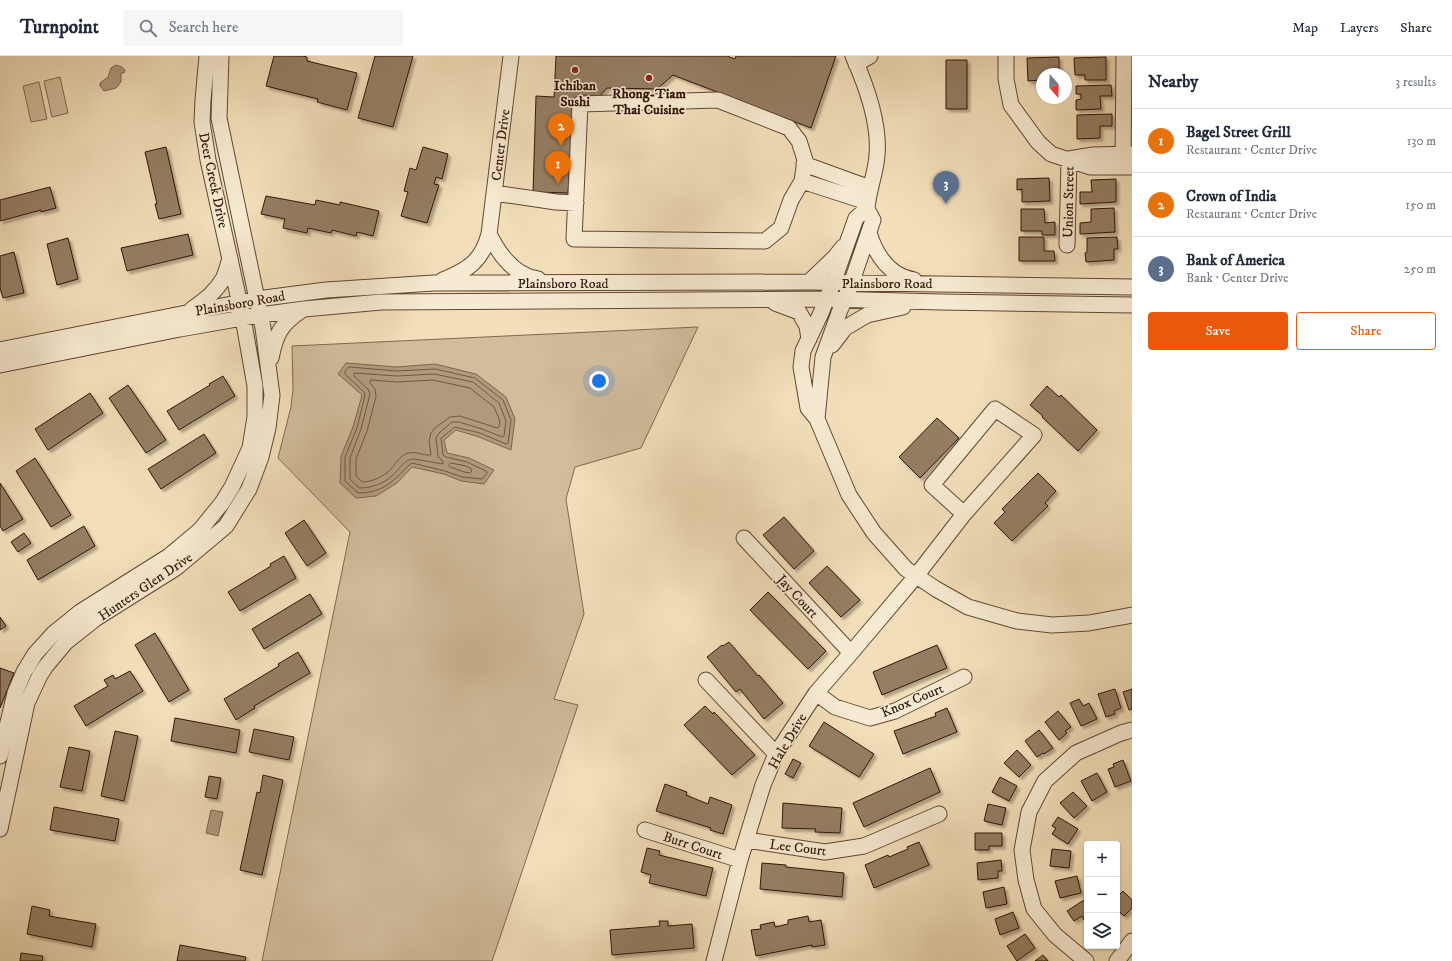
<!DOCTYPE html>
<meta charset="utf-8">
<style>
:root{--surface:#fff;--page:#f6f6f7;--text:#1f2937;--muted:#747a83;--line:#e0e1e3;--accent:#ea580c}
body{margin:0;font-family:"IM FELL DW Pica",serif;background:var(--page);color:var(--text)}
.controls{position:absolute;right:12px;bottom:12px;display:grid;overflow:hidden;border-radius:4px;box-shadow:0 1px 3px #0004}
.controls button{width:36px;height:36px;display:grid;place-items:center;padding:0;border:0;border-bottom:1px solid var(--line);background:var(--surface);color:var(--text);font:20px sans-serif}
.compass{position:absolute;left:1036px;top:12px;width:36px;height:36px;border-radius:50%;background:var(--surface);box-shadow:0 1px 3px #0004;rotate:160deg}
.you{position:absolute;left:599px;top:325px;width:14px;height:14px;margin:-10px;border:3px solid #fff;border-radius:50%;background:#1a73e8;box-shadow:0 0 0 6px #1a73e833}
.badge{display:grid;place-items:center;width:26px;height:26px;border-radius:50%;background:var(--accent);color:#fff;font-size:13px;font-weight:700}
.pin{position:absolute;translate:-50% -33px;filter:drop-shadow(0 1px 2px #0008)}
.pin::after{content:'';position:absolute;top:21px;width:14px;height:12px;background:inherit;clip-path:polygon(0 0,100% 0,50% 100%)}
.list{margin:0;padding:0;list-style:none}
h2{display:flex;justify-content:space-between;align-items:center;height:52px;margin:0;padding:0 16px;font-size:17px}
h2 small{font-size:13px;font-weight:400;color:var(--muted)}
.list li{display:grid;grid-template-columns:26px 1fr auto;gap:12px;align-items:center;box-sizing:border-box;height:64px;padding:0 16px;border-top:1px solid var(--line)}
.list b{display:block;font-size:15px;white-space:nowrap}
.list p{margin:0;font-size:13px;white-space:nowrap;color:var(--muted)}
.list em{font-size:13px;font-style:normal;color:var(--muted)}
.actions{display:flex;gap:8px;padding:12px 16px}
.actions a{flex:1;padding:9px 0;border:1px solid var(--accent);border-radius:4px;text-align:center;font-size:14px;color:var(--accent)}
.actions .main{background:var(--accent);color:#fff}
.icon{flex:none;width:22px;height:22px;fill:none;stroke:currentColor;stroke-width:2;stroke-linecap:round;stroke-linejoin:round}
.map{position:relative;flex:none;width:1132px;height:905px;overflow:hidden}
header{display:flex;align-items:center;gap:24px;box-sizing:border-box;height:56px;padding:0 20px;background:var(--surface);border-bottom:1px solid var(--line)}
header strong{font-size:19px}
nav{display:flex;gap:22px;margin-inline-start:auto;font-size:14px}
.search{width:280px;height:36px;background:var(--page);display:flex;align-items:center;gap:10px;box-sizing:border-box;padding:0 14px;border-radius:4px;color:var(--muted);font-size:15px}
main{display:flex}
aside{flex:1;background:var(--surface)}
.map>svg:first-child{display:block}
.green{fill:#d1bc9b;stroke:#806850}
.water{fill:#b09a7d;stroke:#7d644d}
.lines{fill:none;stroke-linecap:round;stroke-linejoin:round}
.shore{stroke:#705742;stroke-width:1}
.building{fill:#957e64;stroke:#301406;filter:url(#shadow)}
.minor-casing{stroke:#604733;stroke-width:17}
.minor{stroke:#f7ead2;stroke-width:15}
.poi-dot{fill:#8f2418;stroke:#f7ead2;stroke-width:1.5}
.labels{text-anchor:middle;stroke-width:3;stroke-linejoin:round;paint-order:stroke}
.poi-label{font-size:14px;font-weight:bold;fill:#301406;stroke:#f7ead2}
.street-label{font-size:14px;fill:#301406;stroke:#f7ead2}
</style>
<header>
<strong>Turnpoint</strong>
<div class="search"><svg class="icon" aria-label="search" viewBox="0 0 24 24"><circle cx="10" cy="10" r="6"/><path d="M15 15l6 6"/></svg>Search here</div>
<nav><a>Map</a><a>Layers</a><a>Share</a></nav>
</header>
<main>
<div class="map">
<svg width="1132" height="905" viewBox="0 0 1132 905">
<defs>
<filter id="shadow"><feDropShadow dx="3" dy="3" stdDeviation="1" flood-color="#0004"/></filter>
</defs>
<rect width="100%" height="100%" fill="#f2dfba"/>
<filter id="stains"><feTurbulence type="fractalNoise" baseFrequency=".005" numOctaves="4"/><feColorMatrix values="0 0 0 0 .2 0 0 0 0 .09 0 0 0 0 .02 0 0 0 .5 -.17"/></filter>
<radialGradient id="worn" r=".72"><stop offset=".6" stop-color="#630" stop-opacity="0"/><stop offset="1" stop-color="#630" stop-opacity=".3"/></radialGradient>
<!-- green -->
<path class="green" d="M60,21L68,57L52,61L44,25Z
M39,26L47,63L31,66L23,30Z
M698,271L641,392L575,411L566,443L584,558L554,643L578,649L492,905H262L350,476L278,402L291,351L293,333L292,290Z"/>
<!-- water -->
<path class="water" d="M116,9L122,11L125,14L124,17H121V26L116,32L104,35L100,30V27L108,21L111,12Z
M346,307L397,311L435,308L476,318L506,341L515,363L511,394L479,381L456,374L444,384L447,397L469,402L494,414L484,428L461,425L444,418L412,411L397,427L376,440L356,442L340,427L341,400L353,371L362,339L338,318Z
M211,754L223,756L218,780L206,777Z"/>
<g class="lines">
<!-- shore -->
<path class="shore" d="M349,311L397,315L435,313L475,322L503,344L511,364L508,387L506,388L480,377L455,371L441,382L443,399L446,401L467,406L486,415L487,417L482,423L462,421L445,415L412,407L409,409C393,426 382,437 358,437L345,425V401L357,372L365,339L364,336L345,318V316Z
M355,317L397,320L434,318L473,326L499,347L506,365L504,380L502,381L482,373L459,366H452L439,377L436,382L438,400L443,406V408L414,403C404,403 399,414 392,420C383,428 371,432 359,432L350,423V402L361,373L370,338L368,333L354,320Z
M371,324L397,326L433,324L470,332L494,351L500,365L499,371L497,372L460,360L450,361L435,372L431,377L429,385L431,399C424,400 416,395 409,397C399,399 395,410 388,416C380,422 371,426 362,426L356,420V403L367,375L376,341L375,333L370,327Z
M451,407L466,410L471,413L472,415L470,417L464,416L450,411L449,409Z"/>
</g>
<!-- building -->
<path class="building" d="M274,0H302L307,1V5L357,17L347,54L317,46L318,43L266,30Z
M375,0H413L393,71L358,62Z
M556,0H727L735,3L736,0H836L811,72L673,19L657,33L607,32L600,40L580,39L574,46L568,137L533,136L536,40L554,41Z
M1059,1V17L1042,18V24L1028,25L1027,2Z
M1106,1V24H1085V19H1075L1074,2Z
M946,4H967V53H946Z
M1111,29L1112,40H1100L1101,53L1076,54V44L1081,43V38H1076V30Z
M1112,58V70H1100V82L1077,83V59Z
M166,91L181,158L159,163L155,148H157L145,96Z
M423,91L448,98L442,123L436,121L434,128L439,129L427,167L401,160L408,136L404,135L410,112L416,114Z
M1049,122L1050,145L1022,146V133L1017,134V123Z
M1116,123V146L1080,148V136H1092L1091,124Z
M50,131L56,152L41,156V154L0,165V144Z
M266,140L315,149L316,144L340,149V146L379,155L373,180L357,176L356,180L332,174L331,177L308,172L307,177L283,172L285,163L261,158Z
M1114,152L1115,176L1080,178V167L1091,166V153Z
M1021,153H1044L1045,167L1055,166V179H1042V175H1021Z
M188,178L193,199L127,215L121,192Z
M1019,181H1044V195H1054L1055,205H1019Z
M1117,181L1118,193H1114V204L1086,206L1085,197L1087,196V182Z
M68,182L78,223L57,229L47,188Z
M14,196L24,237L3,242L0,232V200Z
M223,320L235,340L179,374L167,355L210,329L209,328Z
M128,329L166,384L146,397L109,342Z
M1047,330L1059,341L1061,339L1097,374L1078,395L1042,361L1043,360L1030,349Z
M90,337L103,357L48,394L35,373Z
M937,362L959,382L920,422L899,401Z
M204,378L216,397L161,433L148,413Z
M35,402L71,459L51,471L16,415Z
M1038,417L1056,435L1045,447L1048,450L1012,485L994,467L1005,456L1002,453Z
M0,427L23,463L3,475L0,470Z
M784,461L814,495L794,513L763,479Z
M304,464L326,497L307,510L285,477Z
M84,470L95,490L38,524L27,504Z
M24,477L31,487L18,496L11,486Z
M284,500L296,522L240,555L228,536L271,510L270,508Z
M827,510L860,544L841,561L809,527Z
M768,536L826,595L808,613L750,554Z
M310,538L322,558L264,593L252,573Z
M0,561L6,570L0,574Z
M155,577L189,634L169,646L135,589Z
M729,586L758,620L759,619L783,647L764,663L740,633L736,636L707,601L722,589L723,590Z
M937,589L947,612L882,639L873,616Z
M298,596L310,617L254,650L255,652L236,664L224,643L279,610L278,608Z
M0,612L14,617L0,652Z
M130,615L143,635L86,670L74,650L108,630L104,624L113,619L115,623Z
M1115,633L1121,652L1114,655L1115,658L1106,661L1098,638Z
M1132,633V653L1129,654L1123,636Z
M1079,643L1083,650L1089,647L1097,663L1081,670L1070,647Z
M705,650L713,658L714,656L755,699L732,719L684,669Z
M947,652L957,676L903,698L894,675L936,660L935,657Z
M1058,655L1071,671L1065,675L1067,677L1059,684L1045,666Z
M175,662L240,674L236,697L171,685Z
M824,666L874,698L859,721L809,690Z
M254,673L294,681L289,704L249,696Z
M1039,674L1053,692L1044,698L1043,697L1037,701L1025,685Z
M115,675L138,680L124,745L101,740Z
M69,691L90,695L82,735L60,731Z
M1017,694L1031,709L1019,721L1004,707Z
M793,703L801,707L793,722L785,718Z
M1123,704L1131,725L1115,731L1108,713L1114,711L1113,708Z
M930,712L940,736L864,771L853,747Z
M1097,717L1107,736L1092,745L1081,725Z
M263,719L283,724L262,819L240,814L257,736L260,737Z
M209,720L221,722L217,743L205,741Z
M1000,721L1017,730L1009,745L992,736Z
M665,728L687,736L686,739L708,748L710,741L732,749L723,778L710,774L711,772L656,755Z
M1073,736L1087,750L1074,762L1060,747Z
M783,747L842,752L840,777L815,776L816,773L782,772Z
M988,748L1006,752L1002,769L984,765Z
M54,751L119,763L115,785L50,774Z
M1058,761L1078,773L1068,788L1052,778L1056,772L1052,770Z
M975,777H1002V790H989V794H975Z
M919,786L929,809L874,832L865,809L888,799L889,801L908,793L907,791Z
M647,792L660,795L659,799L713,812L706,840L649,827L651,819L641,816Z
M1052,793L1071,795L1069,812L1050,810Z
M1001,804L1002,815H998V822L978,824L977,807Z
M762,807L786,809V811L844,817L842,841L760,833Z
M1077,820L1081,837L1060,842L1055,825Z
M1004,831L1007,848L986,852L983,836Z
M1123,835L1132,844V852L1124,860L1117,854V841Z
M1087,842V862L1084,864L1082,860L1074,865L1067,855Z
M32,850L50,854L49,860L96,868L92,891L27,878Z
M1013,856L1019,872L1000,879L995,863Z
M808,860L809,866L821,864L825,889L812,891V889L756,900L751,874L761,873L760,869L774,866L775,871L788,868V864Z
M659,865H668V870L692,868L694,892L612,899L610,874L660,870Z
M1025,878L1035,892L1017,905L1007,890Z
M180,889L246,901L245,905H177Z
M21,897L43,900L42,905H20Z
M1043,899L1048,905H1035Z"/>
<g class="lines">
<defs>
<path id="minor" d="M1006,0V23L1011,49L1038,86L1051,98L1090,111H1132
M856,8L870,0
M718,44L789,72L799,85L805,104L802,125L791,144L781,172L765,185L574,183L580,48Z
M1069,103L1093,99L1132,98
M804,108L870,132
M1123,111L1124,0
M802,125L867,146
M494,137L556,146L576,147
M867,153L856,162L833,227L821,257L803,295L801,311L808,352L817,363L849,439L874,477L906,513L936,533L968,551L1017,565L1052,569L1089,567L1132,559
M869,177C876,199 890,220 914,224
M489,178C499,198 515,220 538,223
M1067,189L1069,103
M443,224C468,214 482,205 489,178L511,0
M809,226L835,201L843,191
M775,247L799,256L807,270L809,283
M191,254C203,245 215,237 223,223C226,217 228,209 230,202
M832,289L845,272L867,259L903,251
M0,294L257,243L326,234L434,227L809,226L1132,231
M271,302C276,277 281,268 302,254
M0,309L180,273L260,259L304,253L381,246L827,243L941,246L1132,249
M995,353L1034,379L964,458L932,429Z
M817,363L823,301L840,254L851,228L873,164L867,153C868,135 876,117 877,99C880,66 866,29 853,0
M744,482L851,597
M706,624L776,698
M816,637L835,651L870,662L895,655L964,621
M0,700L15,637L24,616L35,598L54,577L80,556L169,500L200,474L222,447L232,431L250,392L255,361V330L243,262L208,104L202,66L203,44L207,0
M0,773L27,647L40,619L46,610L66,586L95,563L176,512L226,470L249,433L261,401L268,372L272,339L263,272L219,62L221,0
M645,774L740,804
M747,784L825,796L864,790L939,758
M714,905L740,804L763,729L776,698L816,637L851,597L916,520L964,458
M1086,905L1055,879L1034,853L1026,824L1022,794L1029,756L1045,725L1076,697L1121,677L1132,674
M1117,905L1132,885"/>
</defs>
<!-- minor casing -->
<use href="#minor" class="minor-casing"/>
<!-- minor -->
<use href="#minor" class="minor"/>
</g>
<!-- markers -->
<g class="poi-dot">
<circle cx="575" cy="14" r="4"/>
<circle cx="649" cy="22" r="4"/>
</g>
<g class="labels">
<!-- poi labels -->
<g class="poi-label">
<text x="575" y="34">Ichiban<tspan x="575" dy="16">Sushi</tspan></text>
<text x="649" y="42">Rhong-Tiam<tspan x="649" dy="16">Thai Cuisine</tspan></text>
</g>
<!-- street labels -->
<g class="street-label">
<text transform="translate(500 89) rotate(-83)" y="5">Center Drive</text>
<text transform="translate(214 124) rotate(78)" y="5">Deer Creek Drive</text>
<text transform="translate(1068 146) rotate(-89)" y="5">Union Street</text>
<text x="563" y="232">Plainsboro Road</text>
<text x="887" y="232">Plainsboro Road</text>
<text transform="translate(240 247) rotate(-10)" y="5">Plainsboro Road</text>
<text transform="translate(145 530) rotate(-34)" y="5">Hunters Glen Drive</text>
<text transform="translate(798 540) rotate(47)" y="5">Jay Court</text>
<text transform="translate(912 644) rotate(-23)" y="5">Knox Court</text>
<text transform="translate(787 685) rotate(-60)" y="5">Hale Drive</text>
<text transform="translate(693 789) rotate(18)" y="5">Burr Court</text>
<text transform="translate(798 791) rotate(7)" y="5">Lee Court</text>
</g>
</g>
<rect width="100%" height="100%" filter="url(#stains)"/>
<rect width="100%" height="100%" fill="url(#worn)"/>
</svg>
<div class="controls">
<button>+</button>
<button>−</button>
<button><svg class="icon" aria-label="layers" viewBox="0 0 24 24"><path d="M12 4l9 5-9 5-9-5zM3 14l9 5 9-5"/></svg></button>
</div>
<svg class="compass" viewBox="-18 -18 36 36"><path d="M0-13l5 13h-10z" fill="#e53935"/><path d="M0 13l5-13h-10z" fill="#747a83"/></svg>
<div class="you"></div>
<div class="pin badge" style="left:558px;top:128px;background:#e8710a">1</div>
<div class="pin badge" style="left:561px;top:90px;background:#e8710a">2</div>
<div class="pin badge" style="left:946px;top:148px;background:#5c6f8a">3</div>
</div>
<aside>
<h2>Nearby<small>3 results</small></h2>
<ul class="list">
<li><span class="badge" style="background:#e8710a">1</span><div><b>Bagel Street Grill</b><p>Restaurant · Center Drive</p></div><em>130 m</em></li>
<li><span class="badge" style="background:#e8710a">2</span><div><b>Crown of India</b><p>Restaurant · Center Drive</p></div><em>150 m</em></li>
<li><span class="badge" style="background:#5c6f8a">3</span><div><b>Bank of America</b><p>Bank · Center Drive</p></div><em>250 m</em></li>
</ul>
<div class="actions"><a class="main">Save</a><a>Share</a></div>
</aside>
</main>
